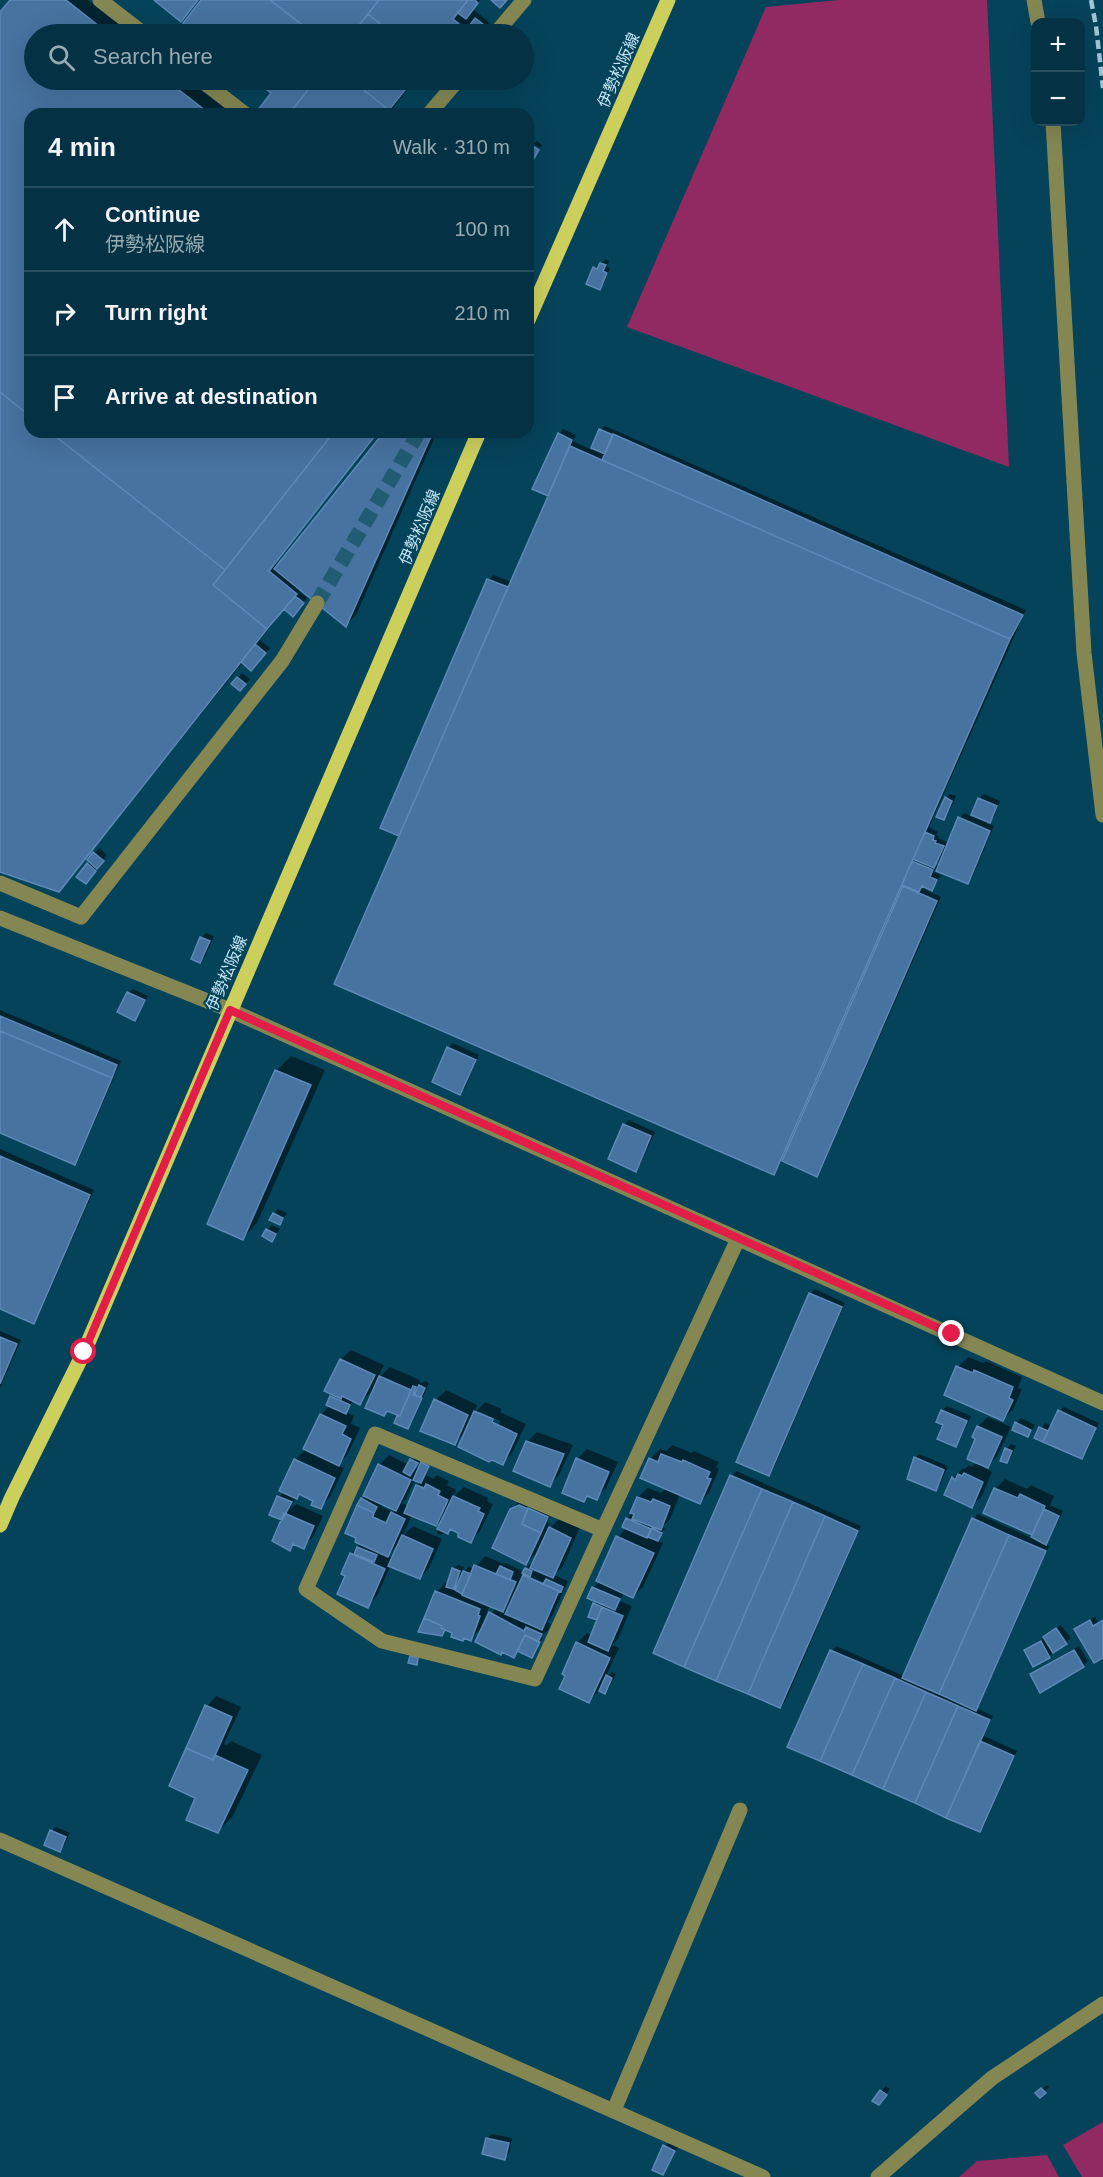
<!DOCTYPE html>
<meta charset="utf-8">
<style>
:root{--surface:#043244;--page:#0d3a4b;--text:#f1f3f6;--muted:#97aab2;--line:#254d5d}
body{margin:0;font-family:Arial,"Noto Sans JP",sans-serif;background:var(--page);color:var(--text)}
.controls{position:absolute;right:18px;top:18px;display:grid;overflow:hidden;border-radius:12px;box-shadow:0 6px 24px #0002}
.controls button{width:54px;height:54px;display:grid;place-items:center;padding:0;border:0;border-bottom:2px solid var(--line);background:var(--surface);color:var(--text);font:30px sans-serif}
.stop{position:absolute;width:18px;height:18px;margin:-14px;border:4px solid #e11d48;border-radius:50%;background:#fff}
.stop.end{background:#e11d48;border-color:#fff;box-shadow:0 2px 6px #0008}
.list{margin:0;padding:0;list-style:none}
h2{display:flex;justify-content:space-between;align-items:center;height:78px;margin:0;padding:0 24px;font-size:26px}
h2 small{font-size:20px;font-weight:400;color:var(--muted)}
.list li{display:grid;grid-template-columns:39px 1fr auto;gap:18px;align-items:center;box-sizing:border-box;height:84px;padding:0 24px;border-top:2px solid var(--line)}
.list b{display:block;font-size:22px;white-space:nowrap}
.list p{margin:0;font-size:20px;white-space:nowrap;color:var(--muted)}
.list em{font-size:20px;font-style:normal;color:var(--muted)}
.icon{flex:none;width:33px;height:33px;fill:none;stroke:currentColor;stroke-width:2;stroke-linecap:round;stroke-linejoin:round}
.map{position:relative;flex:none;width:1103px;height:2177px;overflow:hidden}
.search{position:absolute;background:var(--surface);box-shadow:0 6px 24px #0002;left:24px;top:24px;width:510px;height:66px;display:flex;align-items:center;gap:15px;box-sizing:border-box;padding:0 21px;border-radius:33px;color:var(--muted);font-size:22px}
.panel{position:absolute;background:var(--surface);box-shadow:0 6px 24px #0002;left:24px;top:108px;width:510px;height:330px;border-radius:18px}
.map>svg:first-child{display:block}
.green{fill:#912a63}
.shadow{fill:#0007;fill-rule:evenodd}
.building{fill:#4773a0;stroke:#5c89b8;stroke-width:1.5}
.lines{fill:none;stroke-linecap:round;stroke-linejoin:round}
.minor-tunnel{stroke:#225c72;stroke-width:15;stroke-dasharray:15 8;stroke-linecap:butt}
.minor{stroke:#858753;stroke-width:15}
.major{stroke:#cdcf5d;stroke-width:15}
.rail{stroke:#9ec6d8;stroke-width:4.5;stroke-dasharray:9 4.5;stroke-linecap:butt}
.route{stroke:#e11d48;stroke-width:8}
.labels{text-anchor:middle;stroke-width:4.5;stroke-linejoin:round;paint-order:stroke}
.street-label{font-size:16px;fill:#c4e7f8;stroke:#05435a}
</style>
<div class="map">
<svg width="1103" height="2177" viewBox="0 0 1103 2177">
<rect width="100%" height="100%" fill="#05435a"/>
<!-- green -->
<path class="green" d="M838,0H987L1009,467L627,327L766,7Z
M1103,2122V2177H1082L1063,2145Z
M1047,2155L1059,2177H959L977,2161Z"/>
<!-- shadow -->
<path class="shadow" d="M11,0H88L131,34H34V80H188L232,114H30V432H379L277,561L281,563L385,432H437L356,615L346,625L301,589L299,591L307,598L297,610L285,608L260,640L270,648L256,665L243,662L68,880L0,870V14Z
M203,0H480L473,9L490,23L481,34H199L185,23Z
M257,80H415L388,114H263L273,92Z
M537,141L542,145L540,148L533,144Z
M606,259L609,261L607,267L610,268L604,283L599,288L595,268Z
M605,426L1026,610L929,827L938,832L936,835L939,836L938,838L949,843L960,818L964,813L972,817L979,799L984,794L1000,801L994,817L987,823L994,826L972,878L968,882L935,869L934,872L941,875L936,884L932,889L923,885L922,888L941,897L821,1170L817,1175L782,1160L773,1174L401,835L489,580L493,575L512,582L550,495L534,488L559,434L563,429L576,435L573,441L592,450L601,430ZM943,857L939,867L935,865Z
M242,673L250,679L245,685L238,678Z
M950,794L956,796L948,814L944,818L946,798Z
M99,848L107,855L90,877L88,864L91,861L89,860Z
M206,933L214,936L205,957L200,961L193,958L202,937Z
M133,989L148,996L139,1014L135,1019L128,993Z
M0,1010L121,1061L79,1158L75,1163L0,1131Z
M453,1043L479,1055L465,1088L460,1093L448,1048Z
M291,1056L325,1070L257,1223L243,1238L276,1071Z
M629,1120L655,1132L640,1165L636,1170L624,1125Z
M0,1149L94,1190L38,1317L34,1322L0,1307Z
M278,1209L287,1213L279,1224L274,1214Z
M272,1225L280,1229L272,1240L267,1230Z
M815,1289L845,1303L773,1470L769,1474L810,1294Z
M0,1331L21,1340L0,1388Z
M351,1350L384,1365L377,1379L390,1367L420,1380L419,1382L422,1383L425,1381L429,1383L412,1423L408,1428L398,1416L400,1415L388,1410L384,1415L374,1389L360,1403L354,1400L346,1412L354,1416L351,1424L360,1428L348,1454L337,1465L344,1468L330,1497L320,1507L315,1500L300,1493L296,1497L290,1510L296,1504L323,1516L313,1537L303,1547L295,1544L290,1549L279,1497L284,1491L295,1460L306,1449L321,1415L330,1405L332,1397L334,1394L326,1390L341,1359Z
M968,1357L983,1363L986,1361L1022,1377L1018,1388L1022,1389L1013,1410L1003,1419L958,1367Z
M446,1390L477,1405L474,1414L485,1402L502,1409L500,1412L526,1424L512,1453L503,1463L466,1432L454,1443L436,1400ZM478,1411L500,1421L499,1424L478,1414Z
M947,1406L971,1416L960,1440L955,1445L945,1424L942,1411Z
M1064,1407L1099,1423L1086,1453L1081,1458L1036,1437L1045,1423L1052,1426L1059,1411Z
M988,1417L1011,1427L997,1456L988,1466L977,1437H973L978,1426Z
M1021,1418L1035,1425L1028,1435L1016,1423Z
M537,1432L573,1445L559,1475L549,1485L527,1442Z
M1011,1444L1016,1446L1011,1457L1007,1462L1006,1449Z
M672,1445L692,1453L694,1451L719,1462L716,1467L719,1469L709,1493L699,1502L680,1494L670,1519L662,1527L665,1528L657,1540L663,1543L643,1587L633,1597L624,1592L620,1601L632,1606L618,1639L612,1645L619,1648L605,1678L612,1672L616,1674L609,1688L605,1692L599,1690L589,1701L577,1643L587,1633L592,1636L599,1620L595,1604L598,1601L589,1597L594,1587L600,1581L598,1580L618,1537L627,1527V1519L633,1512L638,1497L648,1488L661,1493L666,1488L650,1459L660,1449L666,1451Z
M587,1449L618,1462L606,1488L596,1498L589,1495L584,1501L577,1459Z
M919,1454L948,1466L940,1485L935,1490L915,1458Z
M389,1455L409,1465L416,1455L421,1458L416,1468L419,1469L427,1459L432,1461L426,1475L433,1479L437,1475L449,1481L447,1485L456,1490L453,1497L464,1487L488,1498L487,1501L493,1504L480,1531L470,1541L451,1528L441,1535L436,1533L440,1529L445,1516L436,1525L412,1515L402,1537L413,1526L442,1539L429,1568L420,1578L391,1565L377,1596L367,1606L347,1575L351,1554L362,1543V1499L379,1465ZM415,1479L421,1481L417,1486L408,1506L402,1503L406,1499ZM383,1503L396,1509L393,1512L382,1507ZM399,1543L393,1558L387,1556Z
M976,1463L992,1472L982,1496L972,1506L953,1478L963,1468L964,1469L969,1465L972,1467Z
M736,1471L861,1526L785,1702L780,1707L732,1476Z
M1005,1479L1027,1489L1031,1485L1054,1496L1050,1505L1063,1511L1050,1538L1044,1544L1049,1546L980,1704L976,1708L993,1716L984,1736L1017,1751L984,1826L980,1831L789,1746L832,1651L836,1646L904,1676L973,1519L978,1514L1032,1538L1034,1534L985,1512L995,1489Z
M521,1499L552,1512L547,1522L550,1523L546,1532L560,1518L580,1527L563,1566L554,1575L568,1581L551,1618L547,1622L551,1624L548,1630L541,1637H543L536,1652L532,1656L519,1651L513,1656L483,1626L470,1639L447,1629L441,1635L437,1592L446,1582L448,1583L453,1569L458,1565L464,1567L461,1575L469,1567L474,1569L485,1556L504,1564L506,1563L524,1572L530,1564L533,1565L540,1550L526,1563L511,1510ZM522,1573L545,1583V1586L521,1575ZM490,1605L496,1608L486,1621L484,1620Z
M1095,1617L1098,1622L1103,1620V1657L1076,1629Z
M1061,1625L1071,1638L1049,1656L1033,1665L1026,1651Z
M1079,1646L1088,1661L1083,1666L1031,1675L1036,1670Z
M216,1696L241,1707L224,1744L227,1745L231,1741L262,1755L233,1816L218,1831L197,1797L207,1706Z
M56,1827L70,1833L64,1846L59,1850L51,1831Z
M1047,2085L1049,2087L1040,2096L1037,2094Z
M886,2086L890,2089L883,2099L881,2091Z
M492,2134L512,2138L509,2153L504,2158L487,2138Z
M669,2142L678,2146L667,2169L663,2173L665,2146Z"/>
<!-- building -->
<path class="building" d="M10,0H66L109,34H34V80H166L210,114H30V416L0,392V12Z
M154,0H198L181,22Z
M201,0H270L314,34H197L183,23Z
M270,0H379L352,34H314Z
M379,0H468L453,19L472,34H393L368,14Z
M468,0H475L478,3L466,19L458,13Z
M491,0H507L500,8Z
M368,14L393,34H352Z
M475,18L484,25L478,33L469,26Z
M254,80H316L292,110L297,114H261L257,111L271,93Z
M316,80H351L390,111L388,114H297L292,110Z
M351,80H413L389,110Z
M531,145L539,150L530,165L528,164V149Z
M600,263L606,265L603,271L607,273L600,290L586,284L593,267L597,269Z
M0,392L30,416V432H50L225,570L213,585L267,629L59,892L0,872Z
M599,429L613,435L605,454L591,448Z
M50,432H334L225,570Z
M334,432H378L269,571L297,594L267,629L213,585Z
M384,432H433L346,627L274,569Z
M558,433L572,440L548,496L532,489Z
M613,434L1023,615L1010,639L602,460Z
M570,446L1010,639L774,1175L334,984Z
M487,579L508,587L399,836L380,828Z
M295,596L304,603L293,617L284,609Z
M255,644L266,653L251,671L241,662Z
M237,677L246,684L240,691L231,684Z
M945,797L952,801L944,820L936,817Z
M978,798L997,806L990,823L971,815Z
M958,817L990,831L968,884L936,871Z
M925,832L934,836L933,840L936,841L935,843L944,846L934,868L913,859Z
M93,852L104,861L97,869L87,860Z
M912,861L933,870L930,877L937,880L932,891L922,886L919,892L902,885Z
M87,863L96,871L86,884L76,877Z
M903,886L937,901L817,1177L782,1161Z
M200,937L210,941L200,963L191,959Z
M127,992L145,1000L135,1021L117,1012Z
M0,1016L117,1065L112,1078L0,1031Z
M0,1031L112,1078L75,1165L0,1133Z
M447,1047L476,1060L460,1095L432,1082Z
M275,1070L311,1085L243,1240L207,1224Z
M623,1124L651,1136L636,1172L608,1159Z
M0,1156L90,1195L34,1324L0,1309Z
M273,1213L283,1218L280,1225L269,1220Z
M266,1229L276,1234L272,1242L262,1236Z
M809,1293L842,1307L769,1476L736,1462Z
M0,1337L17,1344L0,1384Z
M340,1359L375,1375L360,1405L342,1396L341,1399L324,1391Z
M956,1366L973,1373L974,1370L1013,1387L1009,1398L1013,1400L1003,1421L944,1395Z
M379,1376L411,1390L400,1416L387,1411L384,1416L365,1408Z
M419,1385L425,1388L421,1397L414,1395Z
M413,1386L416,1387L413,1394L422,1398L408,1429L394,1423L397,1416H400Z
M330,1396L350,1405L346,1414L326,1405Z
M434,1399L468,1415L455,1445L420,1431Z
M941,1410L967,1421L956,1447L937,1439L943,1425L936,1422Z
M1058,1410L1096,1428L1082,1459L1043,1442Z
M474,1411L493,1419L492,1422L517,1434L503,1465L492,1460L489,1462L458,1447Z
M320,1414L346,1426L342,1434L351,1439L339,1466L303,1449Z
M1015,1422L1031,1430L1028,1437L1012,1430Z
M977,1426L1002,1437L988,1468L967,1459L975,1439L972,1437Z
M1039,1427L1048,1431L1043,1442L1034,1438Z
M526,1441L564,1454L550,1487L513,1471Z
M1005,1448L1012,1451L1007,1463L1000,1461Z
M661,1454L682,1462L683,1460L710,1472L707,1478L711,1479L700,1504L640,1478L649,1458L658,1462Z
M914,1457L944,1470L936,1491L907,1479Z
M576,1458L609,1472L597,1500L587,1496L584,1502L562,1493Z
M294,1459L335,1478L321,1509L311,1505L313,1501L299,1494L297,1499L279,1491Z
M410,1459L418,1463L410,1476L403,1472Z
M421,1462L429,1466L421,1483L413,1480Z
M378,1464L411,1480L396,1511L363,1496Z
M964,1473L983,1482L972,1508L944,1495L952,1477L955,1480L958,1474L962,1476Z
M730,1475L762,1489L684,1667L653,1653Z
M426,1484L440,1491L438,1495L448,1500L436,1526L404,1513L416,1485L424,1488Z
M994,1488L1018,1498L1020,1494L1045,1506L1032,1535L983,1513Z
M762,1489L793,1502L716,1681L684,1667Z
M277,1496L292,1502L282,1520L269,1515Z
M453,1496L480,1508L478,1511L484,1514L471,1543L458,1537V1533L450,1529L448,1534L437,1529Z
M637,1497L651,1502L653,1499L670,1506L661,1530L632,1519L634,1514L630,1513Z
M361,1498L377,1507L374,1513L357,1505Z
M793,1502L825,1516L748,1694L716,1681Z
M357,1505L374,1513L373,1517L386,1523L391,1512L405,1519L388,1557L355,1542L356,1538L345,1533Z
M519,1505L528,1509L522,1524L541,1533L526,1565L492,1548L510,1509Z
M528,1508L548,1517L541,1533L522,1524Z
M1044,1509L1059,1516L1046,1545L1031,1537Z
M284,1513L314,1526L304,1549L293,1544L290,1551L272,1541Z
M825,1516L858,1531L780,1708L748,1694Z
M626,1518L651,1529L647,1538L622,1527Z
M972,1518L1009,1535L939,1694L902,1678Z
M549,1527L571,1538L553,1578L530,1568Z
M652,1528L662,1533L658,1541L648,1537Z
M402,1535L433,1549L420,1579L388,1566Z
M1009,1535L1046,1551L976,1711L939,1694Z
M616,1536L654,1553L633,1598L596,1581Z
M357,1547L377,1555L374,1562L354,1554Z
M350,1553L385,1569L368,1608L337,1594L345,1576L341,1574Z
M474,1565L516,1582L503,1612L462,1595Z
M500,1566L513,1572L510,1580L496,1574Z
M452,1568L460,1571L454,1589L446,1587Z
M525,1568L532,1571L530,1577L522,1573Z
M463,1571L471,1574L462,1594L455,1590Z
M523,1575L559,1591L542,1630L505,1614Z
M546,1579L563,1587L561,1592L543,1584Z
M592,1587L620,1599L615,1610L587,1598Z
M435,1591L480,1609L478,1615L480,1616L471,1641L464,1638L463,1641L451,1637L452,1633L441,1628L442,1626L424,1618Z
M593,1603L602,1607L597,1620L588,1617Z
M602,1607L623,1616L608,1651L588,1642Z
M489,1612L524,1631L526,1627L542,1634L538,1642L525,1635L514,1658L502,1652L501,1655L475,1642Z
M424,1618L442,1626L441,1628L445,1630L442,1636L418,1632Z
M1090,1620L1093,1626L1103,1620V1658L1094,1663L1074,1629Z
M1056,1628L1067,1644L1053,1653L1043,1637Z
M525,1635L540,1642L532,1658L517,1651Z
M1041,1641L1050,1658L1033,1667L1024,1650Z
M576,1642L610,1658L589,1703L559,1689L565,1676L562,1674Z
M830,1650L863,1664L820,1761L787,1747Z
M1074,1650L1084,1667L1040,1693L1030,1674Z
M410,1656L418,1658L417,1665L408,1663Z
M863,1664L895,1678L852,1775L820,1761Z
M606,1675L612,1678L605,1694L599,1691Z
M895,1678L926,1692L883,1789L852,1775Z
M926,1692L958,1706L915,1803L883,1789Z
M205,1705L232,1717L213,1760L186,1748Z
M958,1706L990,1720L946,1818L915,1803Z
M980,1741L1014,1756L980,1832L946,1818Z
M186,1748L213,1760L215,1755L248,1770L218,1833L186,1820L195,1798L169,1786Z
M50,1830L66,1837L60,1852L44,1845Z
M1041,2088L1046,2093L1040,2098L1035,2093Z
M880,2090L887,2095L879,2105L872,2101Z
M486,2138L509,2143L505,2160L482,2154Z
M663,2145L675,2151L663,2175L652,2170Z"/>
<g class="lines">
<!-- minor-tunnel -->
<path class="minor-tunnel" d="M317,603L419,432"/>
<!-- minor -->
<path class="minor" d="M100,0L144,34
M1034,0L1038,22
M495,34L524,0
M201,80L245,114
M429,114L458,80
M1053,122L1084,653L1103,815
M0,883L81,917L282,661L317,603
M0,918L230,1010L1103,1403
M375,1434L603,1530L535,1679L382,1641L306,1589Z
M603,1530L738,1239
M0,1840L763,2177
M614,2110L740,1810
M878,2177L992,2078L1103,2004"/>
<!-- major -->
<path class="major" d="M528,320L668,0
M0,1525L12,1497L84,1352L479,432"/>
<!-- rail -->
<path class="rail" d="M1091,0L1096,26L1103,88"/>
</g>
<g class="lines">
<!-- route -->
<path class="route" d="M84,1352L230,1010L952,1334"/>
</g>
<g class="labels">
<!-- street labels -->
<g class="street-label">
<text transform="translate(618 70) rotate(-66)" y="6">伊勢松阪線</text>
<text transform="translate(419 527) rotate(-67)" y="6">伊勢松阪線</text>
<text transform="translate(226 973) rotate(-67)" y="6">伊勢松阪線</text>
</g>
</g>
</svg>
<div class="controls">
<button>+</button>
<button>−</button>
</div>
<div class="stop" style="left:84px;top:1352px"></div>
<div class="stop end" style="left:952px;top:1334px"></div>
<div class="search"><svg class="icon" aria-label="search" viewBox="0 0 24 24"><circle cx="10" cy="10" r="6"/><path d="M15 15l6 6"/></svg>Search here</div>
<section class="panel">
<h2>4 min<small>Walk · 310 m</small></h2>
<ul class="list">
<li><svg class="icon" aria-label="ahead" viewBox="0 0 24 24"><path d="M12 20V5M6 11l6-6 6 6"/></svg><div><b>Continue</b><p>伊勢松阪線</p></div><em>100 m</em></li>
<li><svg class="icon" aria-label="right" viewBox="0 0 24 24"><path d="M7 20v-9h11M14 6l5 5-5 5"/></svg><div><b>Turn right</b></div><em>210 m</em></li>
<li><svg class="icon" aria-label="arrive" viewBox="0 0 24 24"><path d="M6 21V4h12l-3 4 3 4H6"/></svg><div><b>Arrive at destination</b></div></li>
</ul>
</section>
</div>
